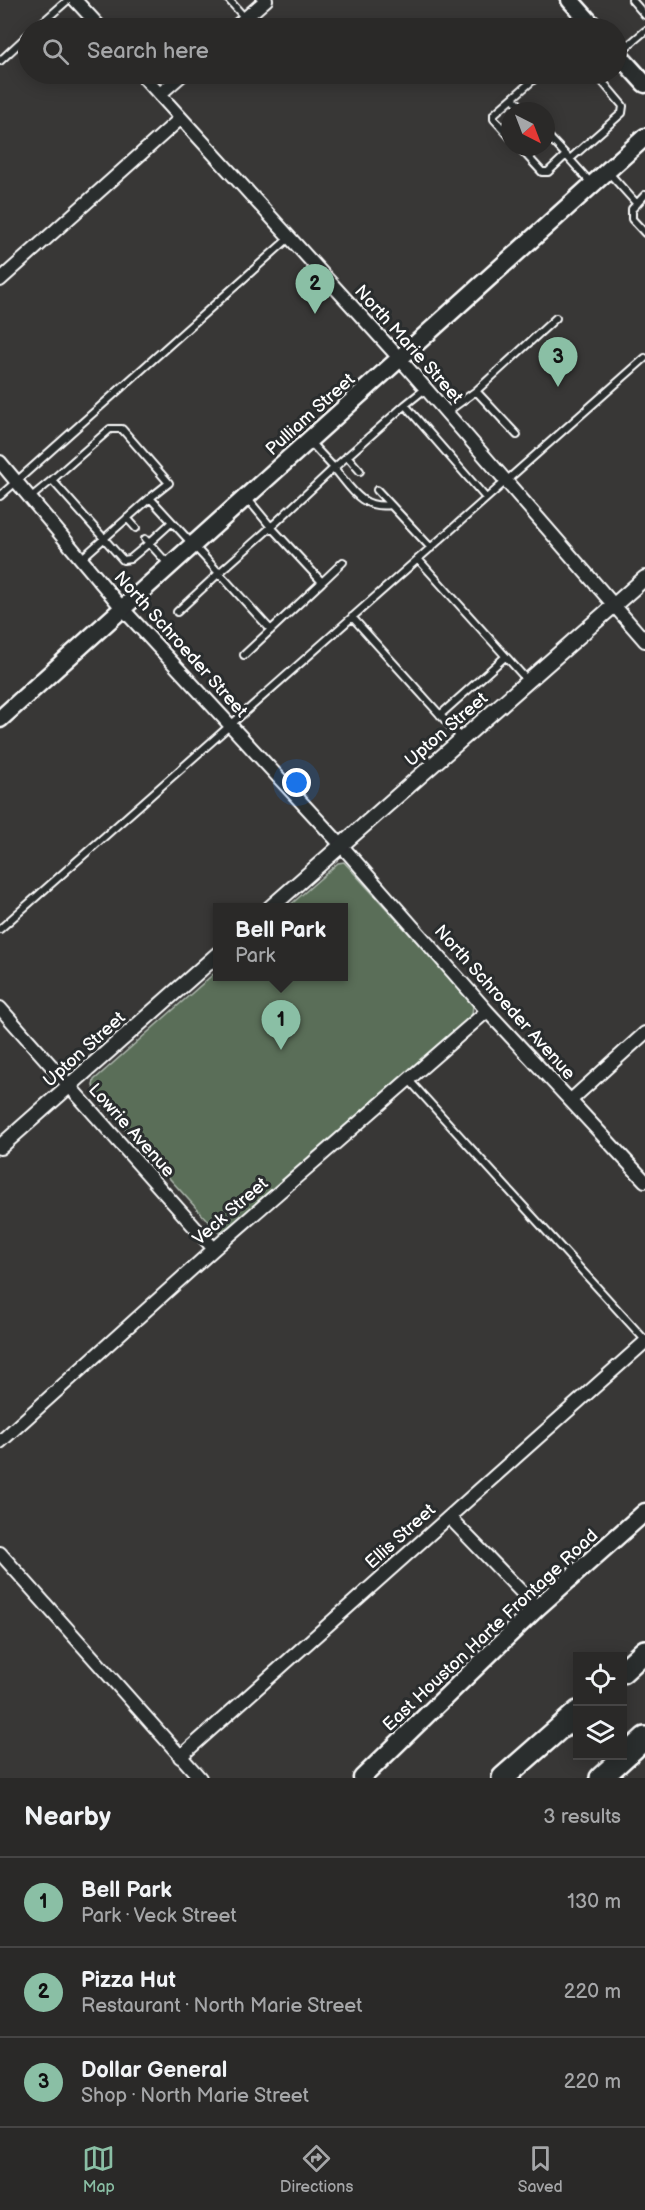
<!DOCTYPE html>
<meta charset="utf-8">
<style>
:root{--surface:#2a2928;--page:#363534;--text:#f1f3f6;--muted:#a5a6a8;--line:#464545;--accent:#8abfa5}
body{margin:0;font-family:"Balsamiq Sans",sans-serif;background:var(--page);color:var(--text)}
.controls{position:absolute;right:18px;bottom:18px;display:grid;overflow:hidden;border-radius:0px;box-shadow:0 3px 15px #0003}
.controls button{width:54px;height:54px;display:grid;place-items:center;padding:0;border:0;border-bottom:2px solid var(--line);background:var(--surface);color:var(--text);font:30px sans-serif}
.compass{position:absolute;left:501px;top:102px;width:54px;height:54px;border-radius:50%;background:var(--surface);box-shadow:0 3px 15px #0003;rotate:138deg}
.you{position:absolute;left:297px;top:783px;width:21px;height:21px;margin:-15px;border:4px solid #fff;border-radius:50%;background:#1a73e8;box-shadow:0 0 0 9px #1a73e833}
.badge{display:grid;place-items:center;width:39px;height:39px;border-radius:50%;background:var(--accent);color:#111;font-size:20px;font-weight:700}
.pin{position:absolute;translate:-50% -50px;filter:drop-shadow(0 2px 3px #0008)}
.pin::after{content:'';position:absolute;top:32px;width:21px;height:18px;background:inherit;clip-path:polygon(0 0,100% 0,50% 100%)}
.popup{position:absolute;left:213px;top:903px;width:135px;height:78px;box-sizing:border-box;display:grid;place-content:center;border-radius:0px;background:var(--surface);filter:drop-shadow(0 2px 4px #0005);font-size:20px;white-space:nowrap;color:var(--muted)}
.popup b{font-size:22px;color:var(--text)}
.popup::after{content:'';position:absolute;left:50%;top:100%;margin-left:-12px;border:12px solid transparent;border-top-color:var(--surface)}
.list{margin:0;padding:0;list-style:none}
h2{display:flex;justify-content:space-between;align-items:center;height:78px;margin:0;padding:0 24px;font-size:26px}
h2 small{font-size:20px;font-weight:400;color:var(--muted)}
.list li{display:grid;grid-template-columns:39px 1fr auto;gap:18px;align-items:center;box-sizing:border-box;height:90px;padding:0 24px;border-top:2px solid var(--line)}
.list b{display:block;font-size:22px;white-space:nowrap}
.list p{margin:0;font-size:20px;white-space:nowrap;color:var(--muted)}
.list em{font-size:20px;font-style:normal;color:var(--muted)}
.icon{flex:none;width:33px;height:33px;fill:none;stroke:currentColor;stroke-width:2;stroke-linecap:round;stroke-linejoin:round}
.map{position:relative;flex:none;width:645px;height:1778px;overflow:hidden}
.search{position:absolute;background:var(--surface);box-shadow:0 3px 15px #0003;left:18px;right:18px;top:18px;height:66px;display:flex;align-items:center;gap:15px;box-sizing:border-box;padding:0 21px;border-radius:33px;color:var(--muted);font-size:22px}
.sheet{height:348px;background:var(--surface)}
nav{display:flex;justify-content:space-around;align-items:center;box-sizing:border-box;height:84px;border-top:2px solid var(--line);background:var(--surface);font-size:16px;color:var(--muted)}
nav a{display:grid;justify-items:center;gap:3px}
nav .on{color:var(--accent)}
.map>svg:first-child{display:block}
.green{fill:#5a6e58;stroke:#acb6ac;stroke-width:1.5}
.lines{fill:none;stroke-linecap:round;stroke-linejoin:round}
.service-casing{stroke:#fff;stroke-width:10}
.minor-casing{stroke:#fff;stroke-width:16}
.tertiary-casing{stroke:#fff;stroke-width:18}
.secondary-casing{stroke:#fff;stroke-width:21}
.motorway-casing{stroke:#fff;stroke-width:26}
.service{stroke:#2a2d2e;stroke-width:6}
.minor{stroke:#2a2d2e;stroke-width:12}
.tertiary{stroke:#2a2d2e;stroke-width:14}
.secondary{stroke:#2a2d2e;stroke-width:16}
.motorway{stroke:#2a2d2e;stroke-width:21}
.labels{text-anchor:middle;stroke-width:6;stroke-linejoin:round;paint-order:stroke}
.street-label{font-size:18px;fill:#fff;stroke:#2a2d2e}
</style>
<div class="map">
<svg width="645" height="1778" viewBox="0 0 645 1778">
<rect width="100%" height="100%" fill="#383736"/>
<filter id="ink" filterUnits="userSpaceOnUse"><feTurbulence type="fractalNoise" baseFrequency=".0167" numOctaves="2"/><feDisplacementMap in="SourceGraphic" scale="12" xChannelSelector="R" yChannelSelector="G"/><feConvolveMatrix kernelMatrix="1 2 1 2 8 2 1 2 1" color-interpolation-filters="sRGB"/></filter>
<g filter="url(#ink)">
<!-- green -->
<path class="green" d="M344,862L473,1004L472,1016L229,1227L221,1231L216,1230L97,1098L93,1086L94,1080L218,970V976H344V908L288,907L338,863Z"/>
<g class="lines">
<defs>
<path id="service" d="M229,0L245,18
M632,0L645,15
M36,28L68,0
M618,54L645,31
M0,61L28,35
M513,98L525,111
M546,134L566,155
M510,137L494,119V114L540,74
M519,147L542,172H548L566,155L591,183
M570,159L622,113L623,106L596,74
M609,173L637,204
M645,195L632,209V219L645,233
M425,389L405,405L486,498
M476,391L517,435
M447,412L476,391L556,318
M309,441L334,468L405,405
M347,456L360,471
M377,490L391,505
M0,496L289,238
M30,498L52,480
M150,498L169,483L122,429H110L52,480L123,560L130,559L149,543L169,565
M247,498L271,527L219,573L271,630
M127,518L136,528
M145,539L149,543L172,522
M81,559L150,498L219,573L177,612
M418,559L527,680
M343,562L322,582L271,527L334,468C352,489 360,509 391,505L431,548
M352,617L461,738
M244,655L322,582
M440,715L505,657
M0,929L645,358
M409,1080L645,1340"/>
<path id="minor" d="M75,0L101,28
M234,28L266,0
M141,74L400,359L645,641
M160,94L183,74
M0,280L181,118
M0,462L122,608L341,845L487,1011L645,1181
M0,1008L214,1249
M571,1100L645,1033
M0,1442L214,1249L487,1011
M449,1517L537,1608
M0,1553L200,1778
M180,1757L645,1342"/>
<path id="tertiary" d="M270,908L645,578
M0,1147L218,954"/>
<path id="secondary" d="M570,0L595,28
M616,52L645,84
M0,719L645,137
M362,1778L537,1608L645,1512"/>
<path id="motorway" d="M622,1672L645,1651
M503,1778L578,1712
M601,1778L645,1738"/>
</defs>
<!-- service casing -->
<use href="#service" class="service-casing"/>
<!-- minor casing -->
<use href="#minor" class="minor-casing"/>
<!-- tertiary casing -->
<use href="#tertiary" class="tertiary-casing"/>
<!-- secondary casing -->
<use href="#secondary" class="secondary-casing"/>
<!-- motorway casing -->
<use href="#motorway" class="motorway-casing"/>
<!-- service -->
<use href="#service" class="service"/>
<!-- minor -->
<use href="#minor" class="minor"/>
<!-- tertiary -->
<use href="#tertiary" class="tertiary"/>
<!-- secondary -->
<use href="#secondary" class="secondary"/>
<!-- motorway -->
<use href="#motorway" class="motorway"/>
</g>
</g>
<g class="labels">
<!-- street labels -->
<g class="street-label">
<text transform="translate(409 344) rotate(48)" y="6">North Marie Street</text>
<text transform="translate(310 414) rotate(-42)" y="6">Pulliam Street</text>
<text transform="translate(181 644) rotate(48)" y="6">North Schroeder Street</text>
<text transform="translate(446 729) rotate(-41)" y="6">Upton Street</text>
<text transform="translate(505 1002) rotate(48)" y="6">North Schroeder Avenue</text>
<text transform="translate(84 1049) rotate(-42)" y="6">Upton Street</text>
<text transform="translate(132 1130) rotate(48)" y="6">Lowrie Avenue</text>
<text transform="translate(230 1211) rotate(-41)" y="6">Veck Street</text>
<text transform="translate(400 1536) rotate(-42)" y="6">Ellis Street</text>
<text transform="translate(490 1630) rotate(-43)" y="6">East Houston Harte Frontage Road</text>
</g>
</g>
</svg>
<div class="controls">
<button><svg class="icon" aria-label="locate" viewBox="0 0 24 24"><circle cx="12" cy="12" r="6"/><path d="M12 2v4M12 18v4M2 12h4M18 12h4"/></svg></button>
<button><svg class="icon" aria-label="layers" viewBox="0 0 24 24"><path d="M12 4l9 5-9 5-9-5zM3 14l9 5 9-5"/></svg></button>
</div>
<svg class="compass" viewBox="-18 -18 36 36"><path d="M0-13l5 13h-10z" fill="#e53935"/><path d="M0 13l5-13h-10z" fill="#a5a6a8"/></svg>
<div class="you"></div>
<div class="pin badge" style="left:281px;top:1050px">1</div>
<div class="popup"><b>Bell Park</b>Park</div>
<div class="pin badge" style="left:315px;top:314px">2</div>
<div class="pin badge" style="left:558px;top:387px">3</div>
<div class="search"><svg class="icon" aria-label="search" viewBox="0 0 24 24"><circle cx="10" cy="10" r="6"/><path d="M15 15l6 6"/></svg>Search here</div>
</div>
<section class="sheet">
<h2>Nearby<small>3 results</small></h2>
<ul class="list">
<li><span class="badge">1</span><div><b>Bell Park</b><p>Park · Veck Street</p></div><em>130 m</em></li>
<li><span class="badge">2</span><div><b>Pizza Hut</b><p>Restaurant · North Marie Street</p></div><em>220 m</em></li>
<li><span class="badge">3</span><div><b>Dollar General</b><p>Shop · North Marie Street</p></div><em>220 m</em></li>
</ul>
</section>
<nav>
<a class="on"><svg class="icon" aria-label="map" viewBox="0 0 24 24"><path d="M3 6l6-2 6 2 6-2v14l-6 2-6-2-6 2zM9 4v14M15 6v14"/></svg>Map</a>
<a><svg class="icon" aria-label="directions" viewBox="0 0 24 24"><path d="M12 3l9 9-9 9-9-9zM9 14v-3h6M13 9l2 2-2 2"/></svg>Directions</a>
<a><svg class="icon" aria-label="saved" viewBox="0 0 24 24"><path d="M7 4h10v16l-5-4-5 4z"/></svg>Saved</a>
</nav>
